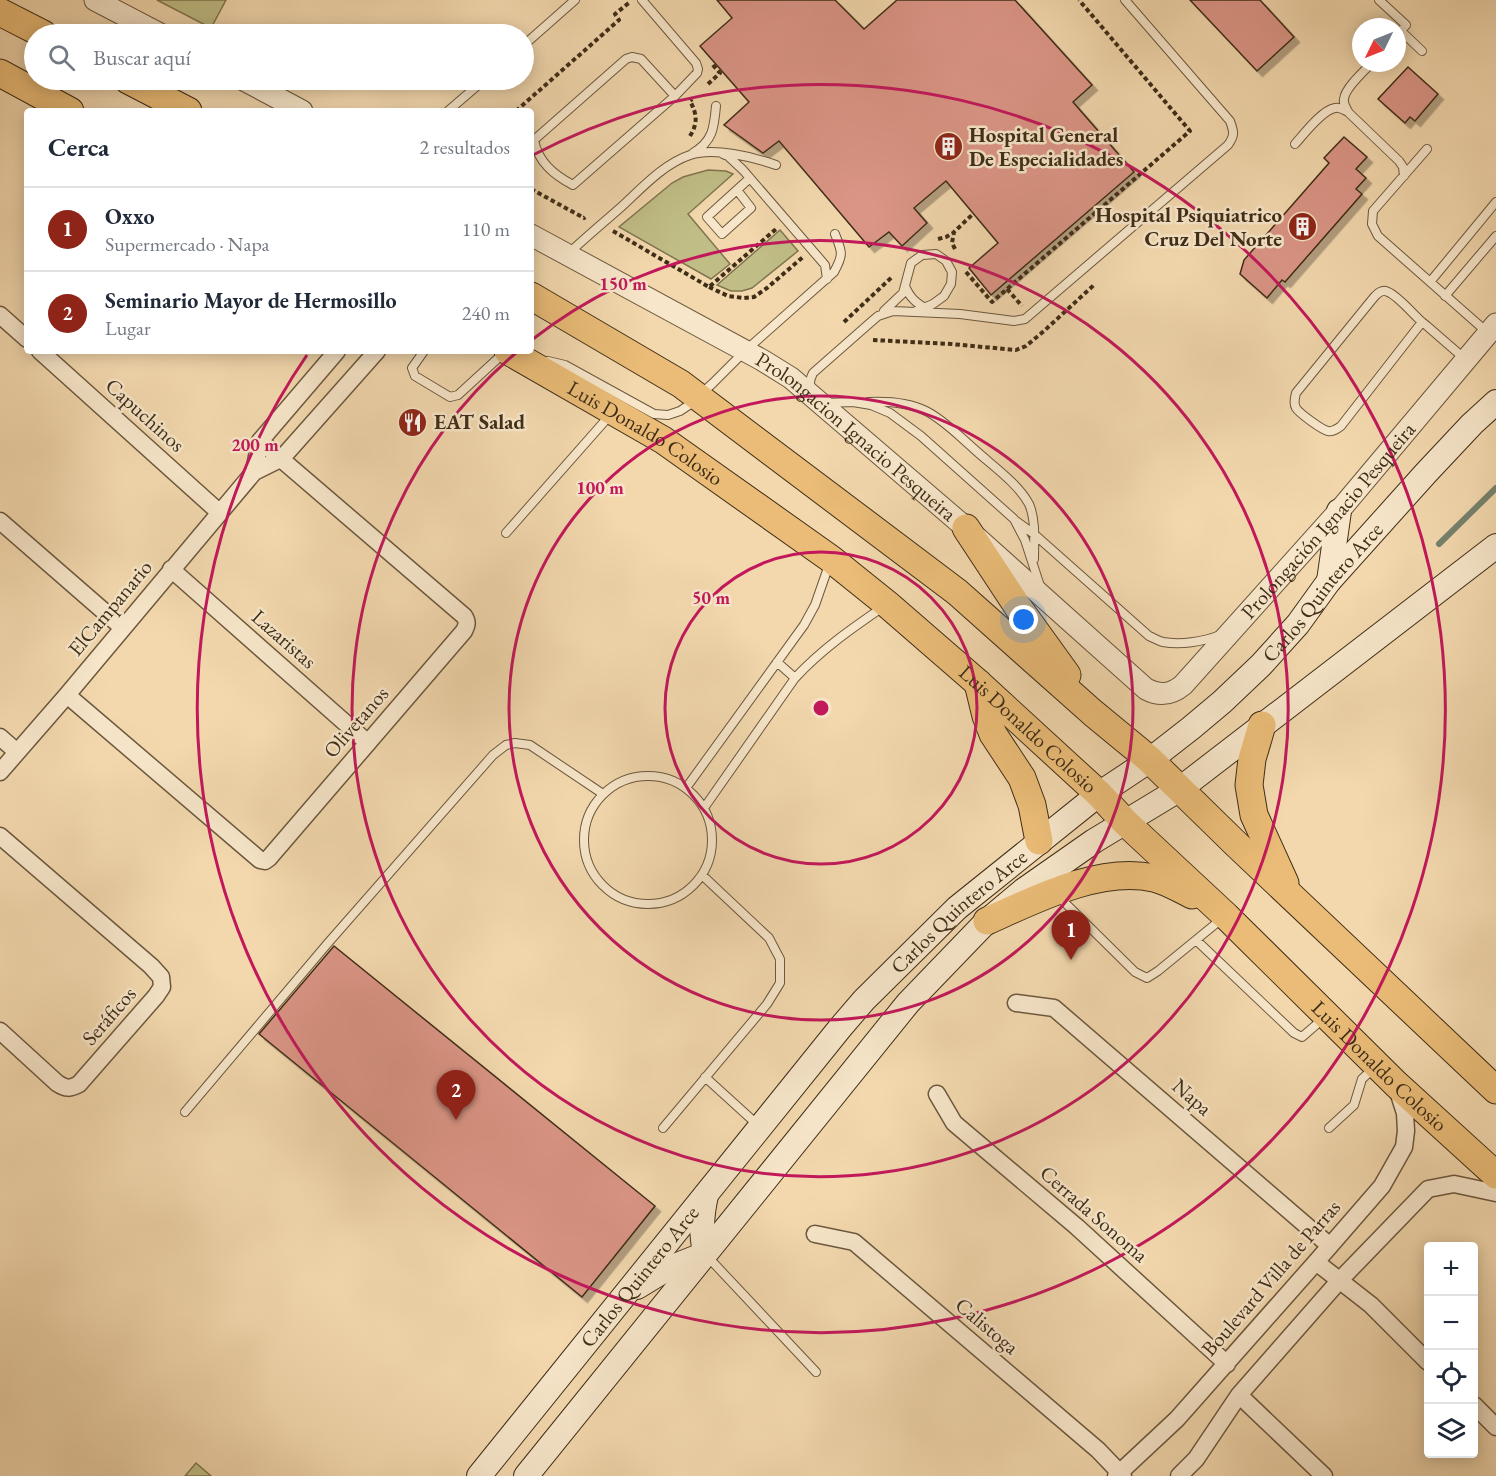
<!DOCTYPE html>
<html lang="es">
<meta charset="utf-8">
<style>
:root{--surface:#fff;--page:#f6f6f7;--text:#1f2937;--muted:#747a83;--line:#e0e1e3;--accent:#8f2418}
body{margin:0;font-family:"EB Garamond",serif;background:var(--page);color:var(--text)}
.controls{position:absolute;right:18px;bottom:18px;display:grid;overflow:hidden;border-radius:6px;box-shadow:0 3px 15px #0003}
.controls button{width:54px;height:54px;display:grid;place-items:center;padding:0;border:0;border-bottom:2px solid var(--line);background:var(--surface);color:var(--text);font:30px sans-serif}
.compass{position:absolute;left:1352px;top:18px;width:54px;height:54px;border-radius:50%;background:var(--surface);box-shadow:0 3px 15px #0003;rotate:227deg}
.you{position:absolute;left:1024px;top:620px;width:21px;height:21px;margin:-15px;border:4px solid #fff;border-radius:50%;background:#1a73e8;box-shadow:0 0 0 9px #1a73e833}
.badge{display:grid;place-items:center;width:39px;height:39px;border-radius:50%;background:var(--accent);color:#fff;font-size:20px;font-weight:700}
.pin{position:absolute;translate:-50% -50px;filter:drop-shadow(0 2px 3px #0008)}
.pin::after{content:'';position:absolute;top:32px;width:21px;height:18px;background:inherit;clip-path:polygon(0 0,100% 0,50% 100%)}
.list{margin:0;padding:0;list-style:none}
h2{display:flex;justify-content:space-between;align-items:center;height:78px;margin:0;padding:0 24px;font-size:26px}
h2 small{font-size:20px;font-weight:400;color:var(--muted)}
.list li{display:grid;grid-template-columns:39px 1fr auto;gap:18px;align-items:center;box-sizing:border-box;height:84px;padding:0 24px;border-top:2px solid var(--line)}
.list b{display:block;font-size:22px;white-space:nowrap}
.list p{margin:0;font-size:20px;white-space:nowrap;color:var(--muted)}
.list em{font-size:20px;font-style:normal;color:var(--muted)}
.icon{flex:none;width:33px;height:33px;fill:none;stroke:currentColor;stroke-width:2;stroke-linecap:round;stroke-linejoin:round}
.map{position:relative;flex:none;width:1496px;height:1476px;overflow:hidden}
.search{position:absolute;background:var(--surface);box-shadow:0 3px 15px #0003;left:24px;top:24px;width:510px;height:66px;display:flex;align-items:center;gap:15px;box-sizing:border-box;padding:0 21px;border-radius:33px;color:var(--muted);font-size:22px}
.panel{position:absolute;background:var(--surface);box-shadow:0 3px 15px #0003;left:24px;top:108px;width:510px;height:246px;border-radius:6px}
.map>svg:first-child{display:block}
.green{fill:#c0bd86;stroke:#80754f;stroke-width:1.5}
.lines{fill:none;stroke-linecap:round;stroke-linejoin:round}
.stream{stroke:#76826f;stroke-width:6}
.building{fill:#db9586;stroke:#3f2d18;stroke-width:1.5;filter:url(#shadow)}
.service-casing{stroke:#6c583e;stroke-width:10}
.minor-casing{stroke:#6c583e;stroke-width:19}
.tertiary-casing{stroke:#6c583e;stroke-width:23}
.secondary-casing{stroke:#3f2d18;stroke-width:26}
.primary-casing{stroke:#3f2d18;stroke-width:29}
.path{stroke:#3f2d18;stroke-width:4;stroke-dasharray:4.5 3;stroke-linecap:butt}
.service{stroke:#f7e6ca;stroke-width:8}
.minor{stroke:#f7e6ca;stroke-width:16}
.tertiary{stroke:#f7e6ca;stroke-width:21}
.secondary{stroke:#f7e6ca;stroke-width:24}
.primary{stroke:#eabc77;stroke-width:27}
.ring{fill:none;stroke:#c2185b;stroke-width:3}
.labels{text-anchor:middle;stroke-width:5;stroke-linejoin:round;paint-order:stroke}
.poi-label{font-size:21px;font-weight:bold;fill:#3f2d18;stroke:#f7e6ca;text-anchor:start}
.street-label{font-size:21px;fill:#3f2d18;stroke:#f7e6ca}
.centre{fill:#c2185b;stroke:#f7e6ca;stroke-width:3}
.ring-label{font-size:18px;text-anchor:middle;font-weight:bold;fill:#c2185b;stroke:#f7e6ca;stroke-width:5;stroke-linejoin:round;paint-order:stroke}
</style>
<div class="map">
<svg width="1496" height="1476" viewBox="0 0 1496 1476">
<defs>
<filter id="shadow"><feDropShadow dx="5.5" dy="5.5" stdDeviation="0" flood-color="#0004"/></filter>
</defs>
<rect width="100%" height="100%" fill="#f3d8ae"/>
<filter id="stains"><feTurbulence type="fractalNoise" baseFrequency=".00333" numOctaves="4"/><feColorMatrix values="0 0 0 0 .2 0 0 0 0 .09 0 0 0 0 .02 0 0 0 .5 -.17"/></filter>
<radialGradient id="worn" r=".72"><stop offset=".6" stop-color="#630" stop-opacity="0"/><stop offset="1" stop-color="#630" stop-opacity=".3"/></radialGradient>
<!-- green -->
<path class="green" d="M157,0H226L211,28Z
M708,170L726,171L733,174L688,214L730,264L711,279L619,227L672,183L683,177Z
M780,230L798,251L752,288L742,291H731L717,285Z
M196,1463L211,1476H185Z"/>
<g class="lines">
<!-- stream -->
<path class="stream" d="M1439,544L1496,488"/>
</g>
<!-- building -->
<path class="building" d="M717,0H835L864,29L897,0H1015L1092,85L1073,102L1134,172L991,295L969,268L998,243L946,181L914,208L927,223L902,246L889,232L869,247L779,141L763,153L724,125L749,102L700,46L732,18Z
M1190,0H1260L1294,37L1257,71Z
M1408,67L1438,94L1415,121L1410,117L1405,123L1378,99Z
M1344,137L1367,157L1356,169L1366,178L1356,189L1362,194L1285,282L1282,280L1267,298L1240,274L1244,260L1329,163L1324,158Z
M334,946L655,1206L582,1297L259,1034Z"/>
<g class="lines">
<defs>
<path id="service" d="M642,0L696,63L698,69L697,73L675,96L573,185C554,175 538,162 534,140L626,59L632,57L641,59L675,96
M1379,0L1406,25L1397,35
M1401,31L1422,51
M524,45L575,0
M1372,63C1364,71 1345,88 1344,99C1343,104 1346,108 1349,113L1399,161L1403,167L1404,176
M448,111L484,80
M1295,144C1304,134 1322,110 1335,108C1340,107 1344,110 1348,112
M1427,149L1373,211L1372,224L1378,236L1488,333
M693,153C713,141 714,128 716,106
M723,154L728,156L743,170L825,265L827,279
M737,190L751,208L722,234L707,217L750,178
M568,254C585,238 603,223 620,208C641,189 663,164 690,155C714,147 753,157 776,165
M1430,282L1496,202
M905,286C910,298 916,303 927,309
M1445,296L1496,236
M884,311L903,293L911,263L922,255L936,254L946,261L952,272L951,284L944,296L933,304L916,311
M1422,322L1341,426C1337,429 1333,432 1328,431C1322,430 1299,413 1296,408C1293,403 1295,398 1296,393L1375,296C1379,292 1383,289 1388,292C1397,295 1414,315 1422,322L1427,326L1465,359
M424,351L412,368L415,376L450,397L458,395L506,351
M548,361L565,365L654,414L668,415L680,411L689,405L713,383L745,351L834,272C844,254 842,252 835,234
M812,391C808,385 810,379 813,373L871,322L878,316L893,311L960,314L1014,321L1025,319L1228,145C1235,135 1234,132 1230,121L1125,0
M868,402C888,401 908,402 926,411C944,420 959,436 973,448C990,464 1018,483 1029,504C1036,520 1034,541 1034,559
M825,403L853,402L871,405L890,413L921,436L1014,519L1025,540L1040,586
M1016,521L1034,534L1149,636C1154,638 1158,641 1163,642C1180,645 1203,642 1220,635
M506,533L611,414
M777,662L795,678
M584 840a64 64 0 1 1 128 0a64 64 0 1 1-128 0Z
M686,788L804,625L815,605L830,562
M704,808L795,678C822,649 851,629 883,607
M1057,895L1135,972L1147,978L1158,971L1224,917
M1196,940L1294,1033L1302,1037L1324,1018
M705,1077L760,1127
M185,1112L328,943L493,755L506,745L515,743L530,745L603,794
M663,1128L767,1004L780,983V959L769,938L702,875
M1329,1128L1354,1105L1362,1079L1374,1068
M707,1256L816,1372"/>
<path id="minor" d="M0,315L27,339
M40,351L220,513
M254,472L260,441L337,351
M0,521L123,628
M171,569L368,743
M67,695L260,860L265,861L269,858L464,631C467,625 468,622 464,616L260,441
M0,737L17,752
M0,772L67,695L254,472L282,458L377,351
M0,836L151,966L161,977L162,987L156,996L79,1084C70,1089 66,1089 57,1083L0,1031
M1016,1003L1054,1008L1330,1246
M937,1094L954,1123L1077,1227L1227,1364
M815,1234L854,1242L1098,1450L1123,1476
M1316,1262L1371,1305L1428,1362
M1239,1395L1324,1476
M1474,1405L1496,1427
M1116,1476L1177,1419L1316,1262L1382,1186L1404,1147L1406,1131L1405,1113L1397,1088
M1179,1476L1196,1459L1239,1395L1339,1281L1428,1189L1454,1184L1496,1193"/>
<g id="tertiary">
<path d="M95,0L160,34"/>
<path d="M244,80L302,111"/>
<path id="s1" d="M531,235L762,360L791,378L966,528L1146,689C1159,696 1171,695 1183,685L1339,511L1496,324"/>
</g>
<g id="secondary">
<path d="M1329,581L1339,511"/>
<path d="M637,1287L665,1270L705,1254C701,1230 701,1219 706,1195"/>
<path id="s2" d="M479,1476L840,1028L864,1000L957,908L1099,794L1150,760L1191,728L1222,702L1261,665L1298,624L1329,581L1426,473L1472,424L1496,402"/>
<path d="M526,1476L908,1003L987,921L1024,890L1094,841L1180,789L1496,546"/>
</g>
<g id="primary">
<path d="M0,12L43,34"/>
<path d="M0,73L70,111"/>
<path d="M128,80L188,111"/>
<path d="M531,296L681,384L957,592L1093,713L1150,760L1236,844L1496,1090"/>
<path id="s3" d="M508,351L663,440L831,559L887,604L978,683L1099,794L1125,822L1226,916L1396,1084L1496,1175"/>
<path d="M966,528L1018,607L1067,675"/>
<path d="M978,683L986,716L993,734L1022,778L1032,805L1039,841"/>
<path d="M1262,725L1252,759L1249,785L1254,815L1285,883"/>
<path d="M987,921C1036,899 1100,866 1154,878C1167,881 1180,889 1192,895"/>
</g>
</defs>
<!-- service casing -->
<use href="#service" class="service-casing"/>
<!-- minor casing -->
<use href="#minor" class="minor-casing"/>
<!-- tertiary casing -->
<use href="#tertiary" class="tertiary-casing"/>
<!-- secondary casing -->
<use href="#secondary" class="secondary-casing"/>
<!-- primary casing -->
<use href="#primary" class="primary-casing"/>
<!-- path -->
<path class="path" d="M708,84L720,73L712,64
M516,111L619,20L615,14L630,2
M690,136C698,123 697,114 690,101L692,99
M531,189L584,218L585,217
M613,231L709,287L776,229
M938,239L946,237L953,233
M955,249L952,243L954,232L973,214
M966,272L992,302L1190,131L1079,0
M709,287L728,296L744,298L754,297L767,288L803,257
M1007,289L1022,306
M844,322L892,277
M873,340L951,344L1016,350L1026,346L1044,331L1095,284"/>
<!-- service -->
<use href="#service" class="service"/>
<!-- minor -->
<use href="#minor" class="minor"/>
<!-- tertiary -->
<use href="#tertiary" class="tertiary"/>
<!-- secondary -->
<use href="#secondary" class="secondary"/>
<!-- primary -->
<use href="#primary" class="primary"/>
</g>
<!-- distance rings -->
<g class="ring">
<circle cx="821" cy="708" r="156"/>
<circle cx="821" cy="708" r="312"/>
<path d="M533 339A468 468 0 1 1 517 352"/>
<path d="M533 155A624 624 0 1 1 307 355"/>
</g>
<!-- icons -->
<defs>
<symbol id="building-disc" viewBox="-11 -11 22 22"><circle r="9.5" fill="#8f2418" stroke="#f7e6ca"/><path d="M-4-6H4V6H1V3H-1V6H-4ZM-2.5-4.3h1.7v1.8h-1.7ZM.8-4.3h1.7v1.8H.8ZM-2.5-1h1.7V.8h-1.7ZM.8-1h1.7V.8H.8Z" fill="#fff"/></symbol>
<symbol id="restaurant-disc" viewBox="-11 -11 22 22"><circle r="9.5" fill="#8f2418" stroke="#f7e6ca"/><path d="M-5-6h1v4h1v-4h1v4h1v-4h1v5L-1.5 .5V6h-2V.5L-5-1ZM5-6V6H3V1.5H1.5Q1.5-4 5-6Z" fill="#fff"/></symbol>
</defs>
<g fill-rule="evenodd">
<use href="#building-disc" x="932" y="130" width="33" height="33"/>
<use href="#building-disc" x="1286" y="210" width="33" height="33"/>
<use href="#restaurant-disc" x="396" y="406" width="33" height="33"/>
</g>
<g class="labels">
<!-- poi labels -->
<g class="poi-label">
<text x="969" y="142">Hospital General<tspan x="969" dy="24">De Especialidades</tspan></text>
<text x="1282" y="222" text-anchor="end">Hospital Psiquiatrico<tspan x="1282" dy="24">Cruz Del Norte</tspan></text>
<text x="434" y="429">EAT Salad</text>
</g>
<!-- street labels -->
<g class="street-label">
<text transform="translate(145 415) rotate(42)" y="7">Capuchinos</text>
<text dy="7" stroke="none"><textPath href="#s3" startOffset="160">Luis Donaldo Colosio</textPath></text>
<text dy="7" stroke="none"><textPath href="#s1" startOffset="384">Prolongacion Ignacio Pesqueira</textPath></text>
<text dy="7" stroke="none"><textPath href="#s1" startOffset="1028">Prolongación Ignacio Pesqueira</textPath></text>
<text dy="7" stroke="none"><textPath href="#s2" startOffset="1228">Carlos Quintero Arce</textPath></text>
<text transform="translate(110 608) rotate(-50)" y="7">ElCampanario</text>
<text transform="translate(284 639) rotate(41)" y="7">Lazaristas</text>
<text transform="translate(356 722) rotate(-49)" y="7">Olivetanos</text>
<text dy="7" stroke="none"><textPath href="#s3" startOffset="645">Luis Donaldo Colosio</textPath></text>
<text dy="7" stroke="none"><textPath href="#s2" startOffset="742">Carlos Quintero Arce</textPath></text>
<text transform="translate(109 1016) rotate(-49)" y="7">Seráficos</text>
<text dy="7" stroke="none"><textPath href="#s3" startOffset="1132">Luis Donaldo Colosio</textPath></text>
<text transform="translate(1192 1097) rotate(41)" y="7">Napa</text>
<text transform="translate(1094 1214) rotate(41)" y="7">Cerrada Sonoma</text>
<text dy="7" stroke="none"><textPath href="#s2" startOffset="256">Carlos Quintero Arce</textPath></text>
<text transform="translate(1271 1278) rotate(-49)" y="7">Boulevard Villa de Parras</text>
<text transform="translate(987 1326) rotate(40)" y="7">Calistoga</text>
</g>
</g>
<circle cx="821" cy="708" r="9" class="centre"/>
<g class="ring-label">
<text x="623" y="290">150 m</text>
<text x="255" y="451">200 m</text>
<text x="600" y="494">100 m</text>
<text x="711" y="604">50 m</text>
</g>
<rect width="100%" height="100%" filter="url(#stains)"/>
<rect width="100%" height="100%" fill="url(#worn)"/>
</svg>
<div class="controls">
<button>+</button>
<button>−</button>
<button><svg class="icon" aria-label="locate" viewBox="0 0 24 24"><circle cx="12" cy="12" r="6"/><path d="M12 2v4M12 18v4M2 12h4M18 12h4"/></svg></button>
<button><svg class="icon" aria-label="layers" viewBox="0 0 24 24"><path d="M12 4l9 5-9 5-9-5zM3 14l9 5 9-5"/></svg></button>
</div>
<svg class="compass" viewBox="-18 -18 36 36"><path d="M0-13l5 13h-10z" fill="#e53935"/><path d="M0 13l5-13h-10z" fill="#747a83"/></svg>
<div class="you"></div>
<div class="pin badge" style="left:1071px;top:960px">1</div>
<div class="pin badge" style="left:456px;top:1120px">2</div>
<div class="search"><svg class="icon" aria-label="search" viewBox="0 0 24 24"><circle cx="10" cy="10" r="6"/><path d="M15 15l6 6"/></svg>Buscar aquí</div>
<section class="panel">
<h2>Cerca<small>2 resultados</small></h2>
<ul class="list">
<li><span class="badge">1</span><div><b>Oxxo</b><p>Supermercado · Napa</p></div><em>110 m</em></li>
<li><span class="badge">2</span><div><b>Seminario Mayor de Hermosillo</b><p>Lugar</p></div><em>240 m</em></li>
</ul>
</section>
</div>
